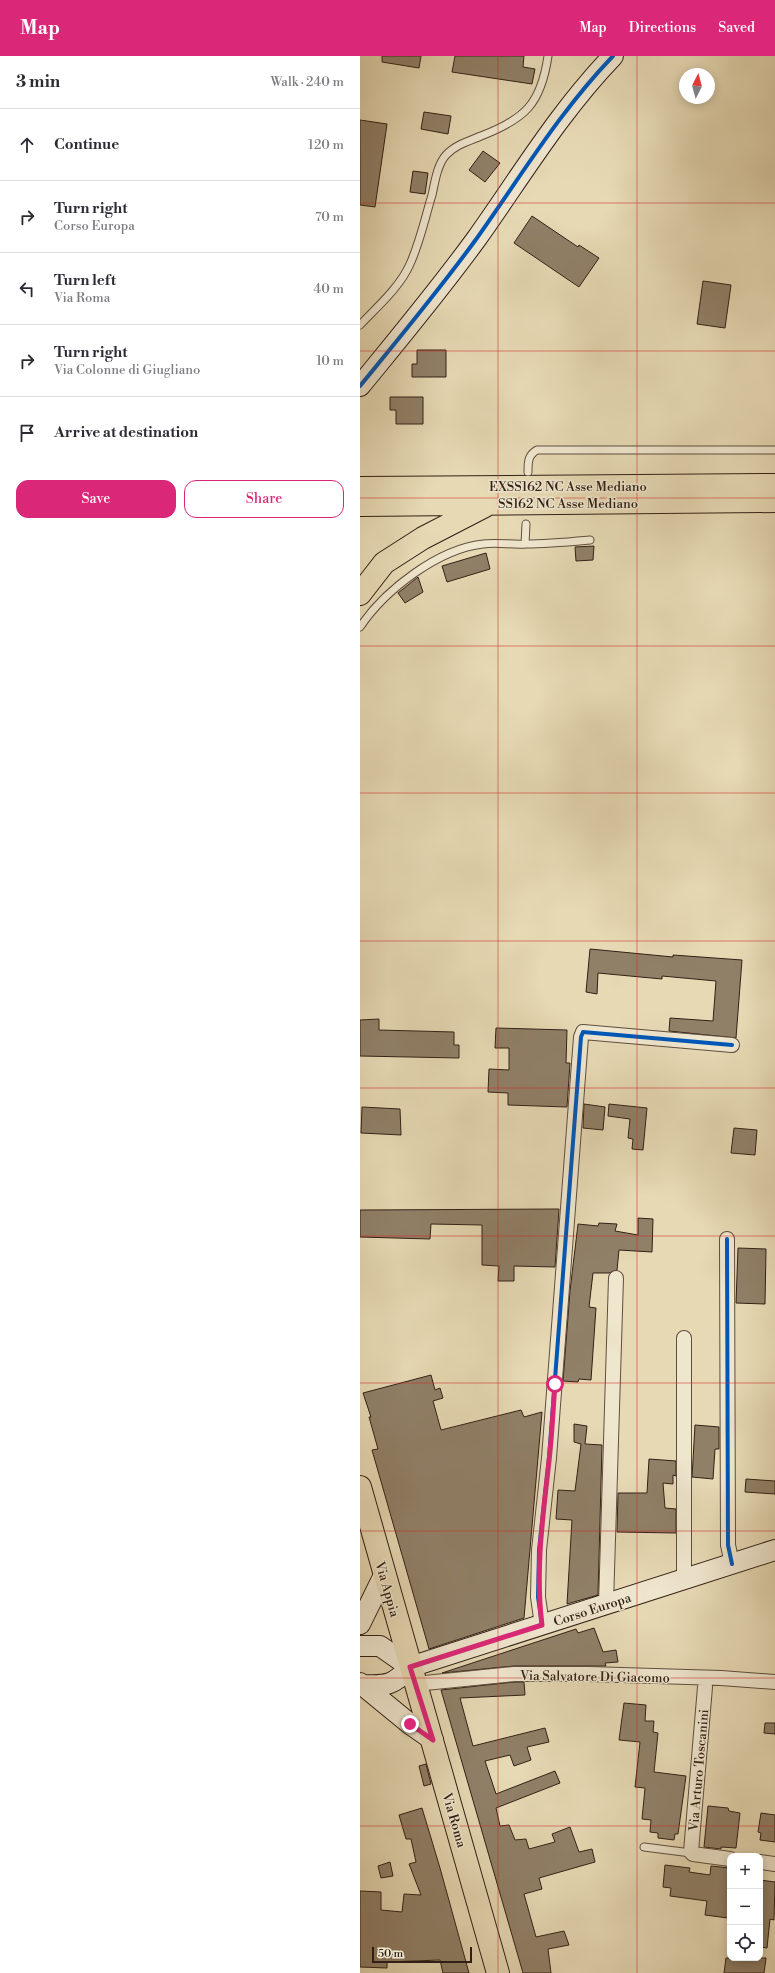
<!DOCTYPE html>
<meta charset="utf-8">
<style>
:root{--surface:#fff;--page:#f2f2f3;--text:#2b2b33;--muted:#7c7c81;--line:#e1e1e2;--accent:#db2777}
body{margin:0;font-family:"Libre Bodoni",serif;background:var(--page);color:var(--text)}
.controls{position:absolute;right:12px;bottom:12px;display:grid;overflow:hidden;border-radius:8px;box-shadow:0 2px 10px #0003}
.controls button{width:36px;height:36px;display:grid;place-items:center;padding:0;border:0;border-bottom:1px solid var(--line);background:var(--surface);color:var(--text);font:20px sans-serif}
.compass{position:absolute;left:319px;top:12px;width:36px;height:36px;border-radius:50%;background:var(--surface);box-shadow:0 2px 10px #0003;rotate:6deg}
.scale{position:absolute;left:12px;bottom:10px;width:100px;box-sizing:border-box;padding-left:4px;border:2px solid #322016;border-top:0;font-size:11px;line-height:14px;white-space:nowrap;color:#322016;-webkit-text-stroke:3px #efe6ce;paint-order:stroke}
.stop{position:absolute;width:12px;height:12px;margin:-9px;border:3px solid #db2777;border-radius:50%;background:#fff}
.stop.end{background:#db2777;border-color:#fff;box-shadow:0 1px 4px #0008}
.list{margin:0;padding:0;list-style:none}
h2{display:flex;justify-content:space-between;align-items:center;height:52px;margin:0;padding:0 16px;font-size:17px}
h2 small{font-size:13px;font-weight:400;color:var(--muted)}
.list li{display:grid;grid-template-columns:26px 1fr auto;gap:12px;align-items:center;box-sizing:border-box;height:72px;padding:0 16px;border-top:1px solid var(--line)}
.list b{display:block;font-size:15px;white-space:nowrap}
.list p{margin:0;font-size:13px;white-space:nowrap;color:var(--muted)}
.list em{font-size:13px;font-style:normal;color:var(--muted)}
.actions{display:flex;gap:8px;padding:12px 16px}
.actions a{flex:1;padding:9px 0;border:1px solid var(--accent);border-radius:12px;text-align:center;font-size:14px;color:var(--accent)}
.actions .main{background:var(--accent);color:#fff}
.icon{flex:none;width:22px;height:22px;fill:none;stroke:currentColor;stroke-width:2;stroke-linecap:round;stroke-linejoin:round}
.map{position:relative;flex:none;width:415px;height:1917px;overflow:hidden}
header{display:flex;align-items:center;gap:24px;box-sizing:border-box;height:56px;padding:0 20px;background:var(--accent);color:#fff}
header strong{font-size:19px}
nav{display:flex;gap:22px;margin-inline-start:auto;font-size:14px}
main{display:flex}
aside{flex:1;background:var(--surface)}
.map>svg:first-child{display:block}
.building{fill:#908068;stroke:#322016}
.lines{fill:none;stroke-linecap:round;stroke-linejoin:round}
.lane-casing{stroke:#5f4e3e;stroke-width:9}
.street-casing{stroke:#5f4e3e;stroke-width:16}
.secondary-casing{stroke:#322016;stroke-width:22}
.primary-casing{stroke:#322016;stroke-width:24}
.highway-casing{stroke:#322016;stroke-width:24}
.lane{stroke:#efe6ce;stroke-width:7}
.street{stroke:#efe6ce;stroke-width:14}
.secondary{stroke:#efe6ce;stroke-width:20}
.primary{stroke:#e6d9b4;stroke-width:22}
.highway{stroke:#e6d9b4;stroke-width:22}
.cycleway-casing{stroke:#efe6ce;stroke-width:6}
.cycleway{stroke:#0057b8;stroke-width:4}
.route{stroke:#db2777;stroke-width:5}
.grid{fill:none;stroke:#d62828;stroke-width:1;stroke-opacity:0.55}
.labels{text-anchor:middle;stroke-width:3;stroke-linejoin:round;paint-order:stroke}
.street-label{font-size:13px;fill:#322016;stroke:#efe6ce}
</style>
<header>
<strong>Map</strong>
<nav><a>Map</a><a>Directions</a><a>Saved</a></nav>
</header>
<main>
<aside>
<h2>3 min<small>Walk · 240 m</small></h2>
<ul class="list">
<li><svg class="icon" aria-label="ahead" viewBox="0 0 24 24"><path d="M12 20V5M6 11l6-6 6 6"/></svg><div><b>Continue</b></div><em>120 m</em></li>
<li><svg class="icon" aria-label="right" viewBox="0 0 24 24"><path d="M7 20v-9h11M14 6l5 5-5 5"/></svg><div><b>Turn right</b><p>Corso Europa</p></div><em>70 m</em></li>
<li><svg class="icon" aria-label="left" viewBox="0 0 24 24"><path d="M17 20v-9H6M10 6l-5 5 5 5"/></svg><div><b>Turn left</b><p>Via Roma</p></div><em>40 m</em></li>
<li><svg class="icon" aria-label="right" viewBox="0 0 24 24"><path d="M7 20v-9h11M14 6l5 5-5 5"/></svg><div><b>Turn right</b><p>Via Colonne di Giugliano</p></div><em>10 m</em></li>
<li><svg class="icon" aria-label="arrive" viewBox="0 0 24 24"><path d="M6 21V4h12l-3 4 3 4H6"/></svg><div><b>Arrive at destination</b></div></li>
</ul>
<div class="actions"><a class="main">Save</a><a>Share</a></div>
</aside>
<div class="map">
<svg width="415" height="1917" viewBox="0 0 415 1917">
<rect width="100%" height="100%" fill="#e6d9b4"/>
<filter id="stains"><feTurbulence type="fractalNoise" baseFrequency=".005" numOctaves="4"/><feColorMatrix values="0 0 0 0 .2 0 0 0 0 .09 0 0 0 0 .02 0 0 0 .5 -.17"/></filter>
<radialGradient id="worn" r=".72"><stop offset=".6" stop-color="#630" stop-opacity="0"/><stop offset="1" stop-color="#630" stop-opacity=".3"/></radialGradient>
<!-- building -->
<path class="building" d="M22,0H61L59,12L22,6Z
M95,0H164L163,11L175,13L172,28L92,16Z
M64,56L91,60L88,78L61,73Z
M0,64L27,68L15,151L0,149Z
M123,95L140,107L125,126L109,114Z
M53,115L68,117L65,138L50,136Z
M172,160L218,191L219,189L239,202L219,231L154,187Z
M343,225L371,229L365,272L337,268Z
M57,294H86V321H52V308H57Z
M30,341H63V368H36V354H30Z
M234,490L233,504L216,505L215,491Z
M126,497L130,513L87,526L82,510Z
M58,521L63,536L45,547L38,537Z
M230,893L313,901V899L382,904L376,982L309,975L310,962L353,965L356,925L302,920V923L238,917L237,938L226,936Z
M19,963V974L94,976V989H99V1002L0,1000V964Z
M136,972L207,974L206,1007H210L207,1051L148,1049V1037L128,1036L129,1013L149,1014V992H135Z
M224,1048L245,1051L243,1074L223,1072Z
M249,1048L287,1052L283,1094L272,1093L273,1083L268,1082L270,1063L248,1060Z
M2,1051L40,1053L41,1079L1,1077Z
M374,1072L397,1074L395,1099L371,1097Z
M199,1153L195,1211L154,1210V1225H138L139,1210L122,1209V1169L71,1168L70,1183L0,1181V1154Z
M278,1162L293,1163L292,1196L259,1194L257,1214L249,1217H233L229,1251L236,1252L231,1324L219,1323L218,1326L203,1325L210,1235L218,1168L238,1170L239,1167L257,1168L255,1175L278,1179Z
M378,1192L406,1193L405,1248L376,1247Z
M71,1319L75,1334L80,1332L83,1342L73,1345L81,1374L161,1354L164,1361L182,1356L164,1562L69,1593L12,1394L18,1393L9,1361H11L3,1337Z
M214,1368L227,1370L225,1388L242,1389L238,1539L207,1548L212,1464L196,1463L198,1434L215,1435L221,1388L214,1386Z
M335,1369L359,1371V1393H355L353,1423L332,1421Z
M289,1403L316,1405V1420L313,1419V1428L303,1427L305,1452L316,1453V1477L257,1476L258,1437H287Z
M386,1423L415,1425V1438L385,1436Z
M234,1572L243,1596L256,1594L258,1606L245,1607L246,1610H154L82,1617L216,1573L218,1577Z
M154,1626H164L165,1639L100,1642L113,1690L185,1672L189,1686L167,1691L171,1704L154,1710L150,1699L125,1705L136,1738L195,1715L200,1727L136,1752L140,1770L149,1769L155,1784L166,1783L169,1793L195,1786L192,1778L210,1771L219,1796L232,1793L235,1806L179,1822L182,1833L164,1838L176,1881L204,1875L209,1889L188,1893L191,1917H163L81,1634Z
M264,1647L286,1649L285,1665H294L293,1676L298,1677L294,1716L326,1720L318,1778H315L314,1784L298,1782V1777L290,1776L291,1764L282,1763L285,1732L275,1731L280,1686L259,1684Z
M405,1667H415V1678L404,1677Z
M66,1708L71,1728L64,1730L59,1710Z
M348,1750L368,1752L369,1755L380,1757L376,1792L361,1791V1793L344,1791Z
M62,1752L80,1812L109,1917H83L80,1904L27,1906V1912L0,1911V1835L21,1836V1854L42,1856L44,1838L61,1839L49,1808L56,1806L51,1783H46L39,1759Z
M401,1757L415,1759V1786L400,1784L401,1777L398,1776Z
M30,1806L33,1820L21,1822L18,1810Z
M305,1809L330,1812L329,1816L350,1819L351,1810L370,1812L368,1862L345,1859L347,1845L310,1840L311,1832L303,1831Z
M400,1824L415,1826L414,1864L410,1863L407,1892L400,1891Z
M366,1902H406L404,1917H364Z"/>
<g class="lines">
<defs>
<path id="lane" d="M0,269C17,251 40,231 50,208C60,186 65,162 72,139C75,126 77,109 86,99C95,89 109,85 121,80C165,63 181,48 188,0
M168,416C168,406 168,399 177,394H415
M165,488L166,468
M0,571C25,534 78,493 123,488C137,486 152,489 166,488C187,488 208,486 230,484
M284,1791L331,1797"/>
<path id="street" d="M367,1183L368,1489L372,1508
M324,1282V1523
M246,1548L256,1222
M182,1569L178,1541L179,1494L189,1402L221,981L223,976L372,989
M55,1628L154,1618H228L361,1622L415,1626
M345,1631L331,1796L333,1798L370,1803
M400,1806L415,1808"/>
<path id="secondary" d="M0,330C40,281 80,233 117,182C161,120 200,55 253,0
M0,1568L24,1519
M0,1590H20L50,1611
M50,1611L415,1494
M0,1627L50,1668L73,1684
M4,1629C27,1630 34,1629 50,1611"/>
<path id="primary" d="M0,1431L138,1917"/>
<path id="highway" d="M0,432L415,429
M0,449L415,445
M0,538L24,507L63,482L125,450"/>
</defs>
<!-- lane casing -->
<use href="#lane" class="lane-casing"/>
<!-- street casing -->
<use href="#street" class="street-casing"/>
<!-- secondary casing -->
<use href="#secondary" class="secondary-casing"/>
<!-- primary casing -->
<use href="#primary" class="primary-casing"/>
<!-- highway casing -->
<use href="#highway" class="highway-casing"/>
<!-- lane -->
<use href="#lane" class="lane"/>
<!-- street -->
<use href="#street" class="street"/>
<!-- secondary -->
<use href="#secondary" class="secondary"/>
<!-- primary -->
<use href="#primary" class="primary"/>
<!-- highway -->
<use href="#highway" class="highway"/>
<defs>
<path id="cycleway" d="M0,330C40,281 80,233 117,182C161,120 200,55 253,0
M367,1183L368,1489L372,1508
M182,1569L178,1541L179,1494L189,1402L221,981L223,976L372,989"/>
</defs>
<!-- cycleway casing -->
<use href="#cycleway" class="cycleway-casing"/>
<!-- cycleway -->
<use href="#cycleway" class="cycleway"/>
</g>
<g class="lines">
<!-- route -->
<path class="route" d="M50,1668L73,1684L50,1611L182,1569C175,1514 183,1460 189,1405C192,1379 193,1354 195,1328"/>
</g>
<!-- grid -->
<path class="grid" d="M138,0V1917M277,0V1917M0,147H415M0,295H415M0,442H415M0,590H415M0,737H415M0,885H415M0,1032H415M0,1180H415M0,1327H415M0,1475H415M0,1622H415M0,1770H415"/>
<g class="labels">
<!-- street labels -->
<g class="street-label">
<text x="208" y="435">EXSS162 NC Asse Mediano</text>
<text x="208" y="452">SS162 NC Asse Mediano</text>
<text transform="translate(28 1533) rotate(74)" y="5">Via Appia</text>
<text transform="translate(232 1553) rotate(-18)" y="5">Corso Europa</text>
<text transform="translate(235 1620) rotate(1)" y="5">Via Salvatore Di Giacomo</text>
<text transform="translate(338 1714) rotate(-85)" y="5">Via Arturo Toscanini</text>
<text transform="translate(95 1764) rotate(74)" y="5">Via Roma</text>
</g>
</g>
<rect width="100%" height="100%" filter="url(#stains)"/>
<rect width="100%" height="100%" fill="url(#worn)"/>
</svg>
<div class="controls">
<button>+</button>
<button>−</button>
<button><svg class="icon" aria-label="locate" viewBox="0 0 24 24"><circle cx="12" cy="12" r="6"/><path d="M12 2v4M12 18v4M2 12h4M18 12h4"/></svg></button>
</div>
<svg class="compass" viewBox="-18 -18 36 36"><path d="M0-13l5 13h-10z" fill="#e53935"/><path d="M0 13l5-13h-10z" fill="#7c7c81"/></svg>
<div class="scale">50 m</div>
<div class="stop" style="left:195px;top:1328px"></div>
<div class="stop end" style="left:50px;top:1668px"></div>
</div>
</main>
